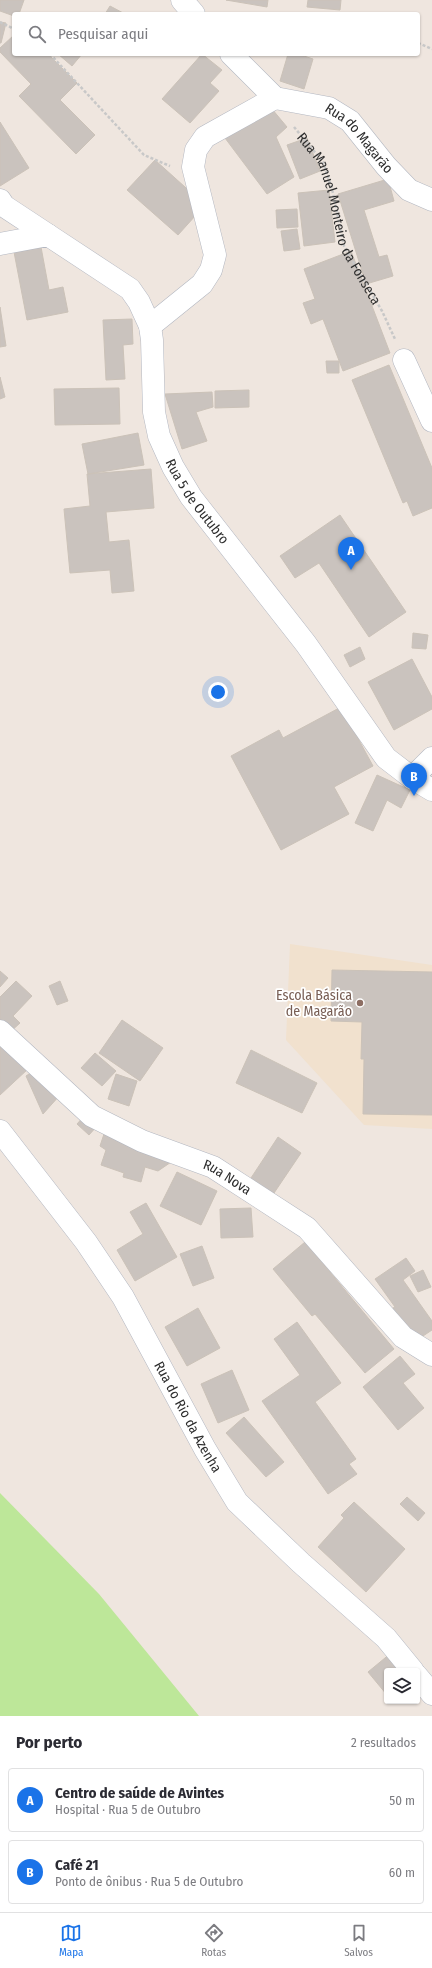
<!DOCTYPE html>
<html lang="pt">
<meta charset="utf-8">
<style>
:root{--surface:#fff;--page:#f2f2f3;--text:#2b2b33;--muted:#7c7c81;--line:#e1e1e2;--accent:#1a73e8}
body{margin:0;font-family:"Fira Sans Condensed",sans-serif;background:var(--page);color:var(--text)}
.controls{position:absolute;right:12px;bottom:12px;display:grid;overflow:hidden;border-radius:4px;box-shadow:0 1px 3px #0004}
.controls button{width:36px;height:36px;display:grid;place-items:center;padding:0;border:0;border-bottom:1px solid var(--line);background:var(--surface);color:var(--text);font:20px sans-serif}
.you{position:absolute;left:218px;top:692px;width:14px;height:14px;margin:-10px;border:3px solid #fff;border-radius:50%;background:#1a73e8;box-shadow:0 0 0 6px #1a73e833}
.badge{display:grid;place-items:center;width:26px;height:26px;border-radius:50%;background:var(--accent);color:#fff;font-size:13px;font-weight:700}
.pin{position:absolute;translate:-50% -33px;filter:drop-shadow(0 1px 2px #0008)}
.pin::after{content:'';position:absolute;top:21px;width:14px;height:12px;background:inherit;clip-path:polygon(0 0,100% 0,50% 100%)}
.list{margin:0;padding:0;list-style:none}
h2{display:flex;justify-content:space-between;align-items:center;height:52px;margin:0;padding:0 16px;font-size:17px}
h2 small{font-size:13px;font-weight:400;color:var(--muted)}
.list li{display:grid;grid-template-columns:26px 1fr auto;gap:12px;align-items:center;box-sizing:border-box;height:64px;margin:0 8px 8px;padding:0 8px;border:1px solid var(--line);border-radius:4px}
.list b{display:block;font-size:15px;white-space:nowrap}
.list p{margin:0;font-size:13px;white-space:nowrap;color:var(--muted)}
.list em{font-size:13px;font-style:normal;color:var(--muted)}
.icon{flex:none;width:22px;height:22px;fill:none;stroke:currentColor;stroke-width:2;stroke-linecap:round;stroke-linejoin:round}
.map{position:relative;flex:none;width:432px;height:1716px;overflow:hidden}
.search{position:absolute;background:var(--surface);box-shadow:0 1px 3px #0004;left:12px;right:12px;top:12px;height:44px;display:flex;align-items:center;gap:10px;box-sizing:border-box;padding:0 14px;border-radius:4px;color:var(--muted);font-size:15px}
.sheet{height:196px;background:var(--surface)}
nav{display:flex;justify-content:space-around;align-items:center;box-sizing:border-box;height:56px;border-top:1px solid var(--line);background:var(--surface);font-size:11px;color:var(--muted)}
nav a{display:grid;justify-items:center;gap:2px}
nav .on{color:var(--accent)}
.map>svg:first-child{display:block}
.education{fill:#f1e1ce}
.green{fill:#bde799}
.building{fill:#cac3be;stroke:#cbc2b8}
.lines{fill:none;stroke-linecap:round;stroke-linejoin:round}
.street-casing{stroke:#b3b7c1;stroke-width:23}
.secondary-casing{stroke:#b3b7c1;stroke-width:23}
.path{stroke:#c8c8c8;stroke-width:2.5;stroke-dasharray:3 2;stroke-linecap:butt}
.street{stroke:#fff;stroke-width:22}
.secondary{stroke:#fff;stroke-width:22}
.education-dot{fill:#8d6e63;stroke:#fff;stroke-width:1.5}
.labels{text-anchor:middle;stroke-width:3.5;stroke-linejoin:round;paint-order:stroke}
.street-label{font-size:14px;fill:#2d2d2d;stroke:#fff}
.education-label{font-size:14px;fill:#785e54;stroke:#fff;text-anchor:end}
</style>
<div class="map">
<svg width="432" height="1716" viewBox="0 0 432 1716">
<rect width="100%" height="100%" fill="#efe6df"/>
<!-- education -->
<path class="education" d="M290,944L432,965V1129L364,1125L286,1040Z"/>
<!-- green -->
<path class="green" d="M0,1493L99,1594L199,1716H0Z"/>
<!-- building -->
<path class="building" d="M0,0H24L19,14H14V16L0,11Z
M226,0H268L267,7Z
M308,0H341L340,10L307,7Z
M110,6L125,14H105Z
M0,22L6,23L1,43H0Z
M14,35V54H48L77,83L60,100L95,135L76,154L19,96L31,84L0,52V48Z
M58,54H82L72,66Z
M202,54L222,70L210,83L219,91L190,123L162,99Z
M288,54H298L313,59L304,89L280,81Z
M267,103L287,127L276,137L294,177L267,194L219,130Z
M0,122L29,168L0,186Z
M307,138L320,171L300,179L287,145Z
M155,160L205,205L178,235L127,190Z
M388,179L394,201L364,210L379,257L387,255L393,276L366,284L338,194Z
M329,190L335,242L304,246L298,193Z
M297,209L298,227L277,228L276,210Z
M297,229L300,249L284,251L281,231Z
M41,247L49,290L63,287L68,312L27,320L14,252Z
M351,251L390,353L343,371L323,319L311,324L303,303L315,299L304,269Z
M0,307L6,346L0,347Z
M132,319L133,344L123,345L125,379L106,380L103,320Z
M326,361H339V373H327Z
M389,365L432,468V508L413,516L407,501L403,503L352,380Z
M0,377L5,397L0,399Z
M119,388L120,424L55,425L54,389Z
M249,390V407L215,408V391Z
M212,392L213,407L196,412L207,441L182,449L165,394Z
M138,433L144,465L88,474L82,444Z
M151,469L154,508L106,512L109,542L129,540L134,591L112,593L110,570L70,573L64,509L90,506L87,474Z
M340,515L406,612L369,637L319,563L295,578L280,556Z
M413,633L428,635L426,649L412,648Z
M360,647L365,659L350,667L344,655Z
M412,659L432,697V709L394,730L368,682Z
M341,707L373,766L334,787L349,814L281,850L231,756L279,730L283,738Z
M377,775L410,790L401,808L387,800L373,831L355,823Z
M332,970L432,972V1115L363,1114L364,1059H361L362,1022L331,1021Z
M0,971L8,978L0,987Z
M16,981L32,996L13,1016L20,1023L9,1033L0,1024V997Z
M60,981L68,1001L57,1005L49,986Z
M122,1020L163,1048L140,1081L99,1053Z
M0,1039L28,1069L0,1095Z
M251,1050L317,1083L302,1113L236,1083Z
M95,1053L116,1071L102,1086L81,1068Z
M32,1072L60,1095L43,1114L26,1076Z
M116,1074L137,1081L129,1106L108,1099Z
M85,1115L97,1126L89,1135L77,1124Z
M105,1131L177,1158L158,1171L145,1167L141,1182L123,1177L124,1173L101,1165L106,1150L100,1146Z
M278,1137L301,1153L272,1196L249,1181Z
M177,1172L217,1191L201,1225L160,1206Z
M146,1203L177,1257L135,1281L117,1250L143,1234L130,1212Z
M251,1208L253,1237L221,1238L220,1209Z
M305,1242L394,1349L365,1373L315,1314L312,1316L273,1269Z
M202,1246L214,1278L193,1286L180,1254Z
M406,1258L415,1271L403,1280L432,1321V1330L414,1342L391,1309L395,1307L375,1279Z
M423,1270L431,1287L418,1292L410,1276Z
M198,1308L220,1348L187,1366L165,1327Z
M297,1322L341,1383L315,1402L356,1459L349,1464L357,1474L328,1494L262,1401L300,1375L274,1339Z
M400,1356L415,1374L403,1383L424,1408L398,1430L363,1387Z
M232,1370L249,1410L218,1423L201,1384Z
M244,1417L284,1462L266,1477L226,1433Z
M407,1497L425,1513L418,1521L400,1504Z
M354,1502L405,1549L366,1592L318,1547L344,1518L341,1515Z
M391,1653L405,1671H387V1695L368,1672Z"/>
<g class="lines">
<defs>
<g id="street">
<path d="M182,0L194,14"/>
<path d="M231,54L275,98"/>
<path id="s2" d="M275,98L329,108L350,121L386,166L409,190L432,200"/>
<path d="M0,200L4,206L48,235"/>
<path d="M150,326L202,284L211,270L215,255L193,167L196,150L205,137L275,98"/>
<path d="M404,360L432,421"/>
<path d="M412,778L432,758"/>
<path id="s3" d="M0,1031L92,1116L142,1141L213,1167L307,1228L403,1337L432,1355"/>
</g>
<g id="secondary">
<path id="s4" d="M0,244L48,235L130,289L139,302L150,326L152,340L154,412L159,436L173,467L191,497L306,644L386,758L412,778L432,790"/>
<path id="s5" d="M0,1131L86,1242L123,1297L205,1449L237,1502L301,1563L386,1638L413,1671"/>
<path d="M417,1676L432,1694"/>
</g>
</defs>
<!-- street casing -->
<use href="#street" class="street-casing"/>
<!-- secondary casing -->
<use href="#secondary" class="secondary-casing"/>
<!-- path -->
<g class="path">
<path d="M0,22L14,29"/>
<path d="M418,43L432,49"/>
<path d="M50,54L144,155L170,166"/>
<path id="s1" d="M294,127L323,162L333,193L344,246L382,311L395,339"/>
</g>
<!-- street -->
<use href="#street" class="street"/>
<!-- secondary -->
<use href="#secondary" class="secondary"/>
</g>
<!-- markers -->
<circle class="education-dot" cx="360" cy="1003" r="4"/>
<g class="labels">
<!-- street labels -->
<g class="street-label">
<text dy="5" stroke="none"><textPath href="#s2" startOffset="98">Rua do Magarão</textPath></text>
<text dy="5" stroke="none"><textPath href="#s1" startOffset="104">Rua Manuel Monteiro da Fonseca</textPath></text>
<text dy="5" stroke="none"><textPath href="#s4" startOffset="376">Rua 5 de Outubro</textPath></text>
<text dy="5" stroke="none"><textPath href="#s3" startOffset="274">Rua Nova</textPath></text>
<text dy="5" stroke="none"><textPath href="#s5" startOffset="343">Rua do Rio da Azenha</textPath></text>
</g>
<!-- education labels -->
<g class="education-label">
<text x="352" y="1000">Escola Básica<tspan x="352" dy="16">de Magarão</tspan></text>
</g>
</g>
</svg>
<div class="controls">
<button><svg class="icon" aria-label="layers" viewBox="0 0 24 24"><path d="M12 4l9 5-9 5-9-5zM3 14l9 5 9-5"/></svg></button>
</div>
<div class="you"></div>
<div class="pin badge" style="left:351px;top:570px">A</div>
<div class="pin badge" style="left:414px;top:796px">B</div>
<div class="search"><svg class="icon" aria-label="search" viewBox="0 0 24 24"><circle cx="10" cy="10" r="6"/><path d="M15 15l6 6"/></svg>Pesquisar aqui</div>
</div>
<section class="sheet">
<h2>Por perto<small>2 resultados</small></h2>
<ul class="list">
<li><span class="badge">A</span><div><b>Centro de saúde de Avintes</b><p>Hospital · Rua 5 de Outubro</p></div><em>50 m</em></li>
<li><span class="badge">B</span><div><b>Café 21</b><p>Ponto de ônibus · Rua 5 de Outubro</p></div><em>60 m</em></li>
</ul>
</section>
<nav>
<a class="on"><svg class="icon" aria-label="map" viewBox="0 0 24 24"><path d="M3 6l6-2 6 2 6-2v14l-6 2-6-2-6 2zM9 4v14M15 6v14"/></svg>Mapa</a>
<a><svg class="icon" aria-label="directions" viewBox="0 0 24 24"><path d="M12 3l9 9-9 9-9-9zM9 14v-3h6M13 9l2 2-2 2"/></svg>Rotas</a>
<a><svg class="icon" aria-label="saved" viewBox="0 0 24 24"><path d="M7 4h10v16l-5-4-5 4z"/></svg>Salvos</a>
</nav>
